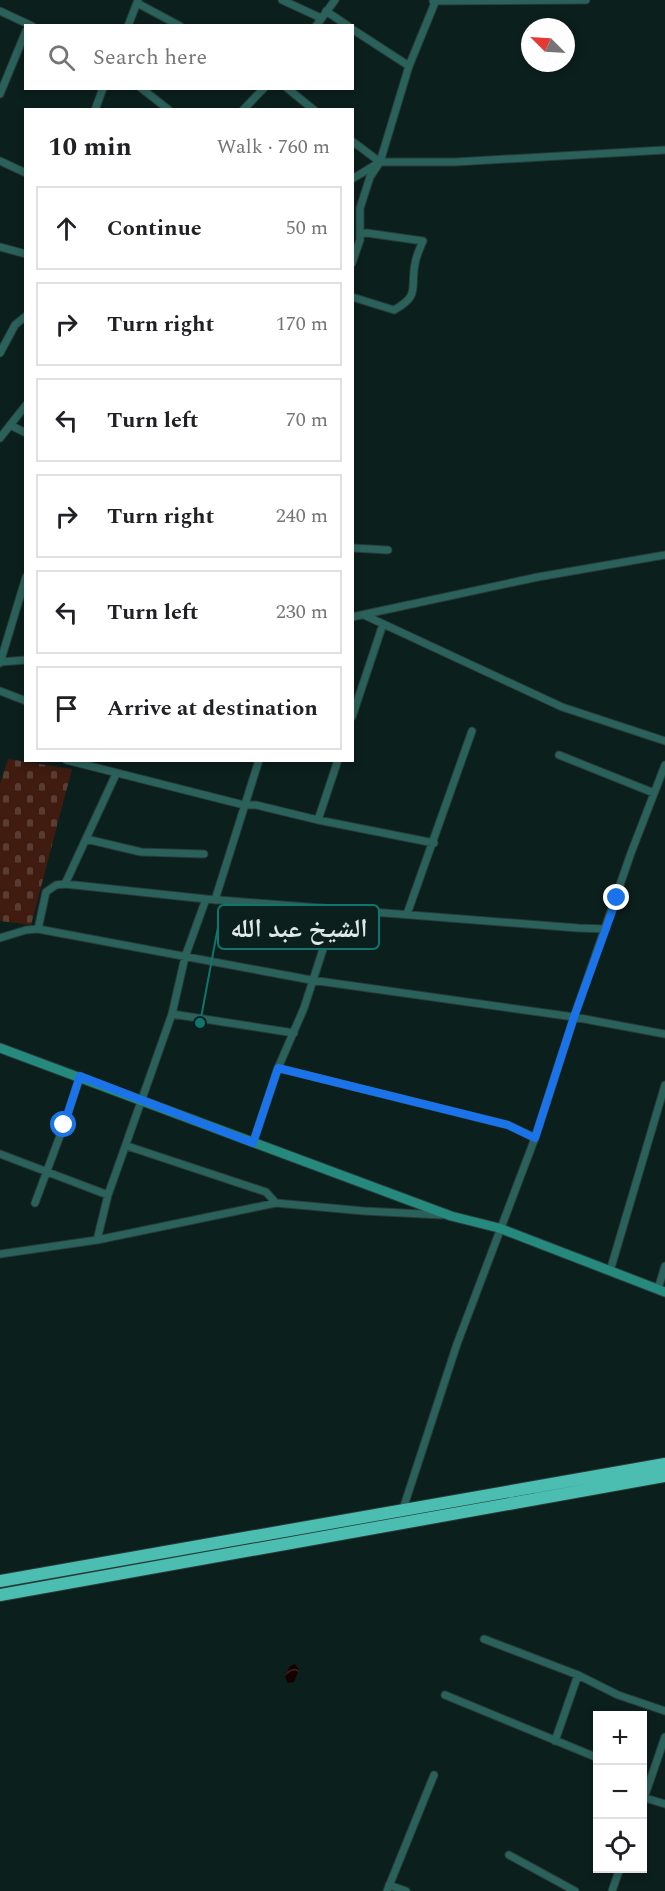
<!DOCTYPE html>
<meta charset="utf-8">
<style>
:root{--surface:#fff;--page:#f2f2f2;--text:#202124;--muted:#757577;--line:#e0e0e0}
body{margin:0;font-family:Spectral,"Noto Naskh Arabic",serif;background:var(--page);color:var(--text)}
.controls{position:absolute;right:18px;bottom:18px;display:grid;overflow:hidden;border-radius:0px;box-shadow:0 3px 9px #0003}
.controls button{width:54px;height:54px;display:grid;place-items:center;padding:0;border:0;border-bottom:2px solid var(--line);background:var(--surface);color:var(--text);font:30px sans-serif}
.compass{position:absolute;left:521px;top:18px;width:54px;height:54px;border-radius:50%;background:var(--surface);box-shadow:0 3px 9px #0003;rotate:294deg}
.stop{position:absolute;width:18px;height:18px;margin:-14px;border:4px solid #1a73e8;border-radius:50%;background:#fff}
.stop.end{background:#1a73e8;border-color:#fff;box-shadow:0 2px 6px #0008}
.list{margin:0;padding:0;list-style:none}
h2{display:flex;justify-content:space-between;align-items:center;height:78px;margin:0;padding:0 24px;font-size:26px}
h2 small{font-size:20px;font-weight:400;color:var(--muted)}
.list li{display:grid;grid-template-columns:39px 1fr auto;gap:18px;align-items:center;box-sizing:border-box;height:84px;margin:0 12px 12px;padding:0 12px;border:2px solid var(--line);border-radius:0px}
.list b{display:block;font-size:22px;white-space:nowrap}
.list em{font-size:20px;font-style:normal;color:var(--muted)}
.icon{flex:none;width:33px;height:33px;fill:none;stroke:currentColor;stroke-width:2;stroke-linecap:round;stroke-linejoin:round}
.map{position:relative;flex:none;width:665px;height:1891px;overflow:hidden}
.search{position:absolute;background:var(--surface);box-shadow:0 3px 9px #0003;left:24px;top:24px;width:330px;height:66px;display:flex;align-items:center;gap:15px;box-sizing:border-box;padding:0 21px;border-radius:0px;color:var(--muted);font-size:22px}
.panel{position:absolute;background:var(--surface);box-shadow:0 3px 9px #0003;left:24px;top:108px;width:330px;height:654px;border-radius:0px}
.map>svg:first-child{display:block}
.cemetery{fill:url(#cemetery-stones)}
.water{fill:url(#water-waves)}
.lines{fill:none;stroke-linecap:round;stroke-linejoin:round}
.street-casing{stroke:#283b39;stroke-width:9}
.secondary-casing{stroke:#283b39;stroke-width:11}
.highway-casing{stroke:#283b39;stroke-width:14}
.street{stroke:#2a615a;stroke-width:7}
.secondary{stroke:#26897e;stroke-width:9}
.highway{stroke:#4bbeb1;stroke-width:12}
.route{stroke:#1a73e8;stroke-width:8}
.leader{fill:none;stroke:#0f766e;stroke-width:2}
.callout-dot{fill:#0f766e;stroke:#0b1f1d;stroke-width:2}
.callout{fill:#0b1f1d;stroke:#0f766e;stroke-width:2}
.callout-label{font-size:26px;text-anchor:middle;font-weight:bold;fill:#dde9e7}
</style>
<div class="map">
<svg width="665" height="1891" viewBox="0 0 665 1891">
<defs>
<pattern id="cemetery-stones" width="16" height="16" patternUnits="userSpaceOnUse" patternTransform="scale(1.5)"><rect width="16" height="16" fill="#3f1c0f"/><path d="M2 7V4a2 2 0 0 1 4 0v3zM10 15v-3a2 2 0 0 1 4 0v3z" fill="#5a3d32"/></pattern>
<pattern id="water-waves" width="16" height="10" patternUnits="userSpaceOnUse" patternTransform="scale(1.5)"><rect width="16" height="10" fill="#180000"/><path d="M0 5q4-4 8 0t8 0" fill="none" stroke="#392525"/></pattern>
</defs>
<rect width="100%" height="100%" fill="#0b1f1d"/>
<!-- cemetery -->
<path class="cemetery" d="M8,759L72,769L31,925L0,921V784Z"/>
<!-- water -->
<path class="water" d="M295,1664L299,1670L294,1682L288,1683L285,1677L290,1666Z"/>
<g class="lines">
<defs>
<path id="street" d="M282,0L321,18
M433,1L586,0
M137,3L180,26
M0,11L32,26
M326,11L348,26
M128,26L138,0
M316,26L335,0
M352,29L409,66
M141,88L169,110
M287,88L314,110
M0,94L26,31
M95,110L103,88
M243,110L264,88
M352,141L380,162
M0,161L26,173
M352,179L380,162H455L665,150
M0,247L26,254
M352,263L360,240V208L370,177L380,162L409,66L436,0
M352,297L394,310C421,295 410,288 415,264C416,256 420,248 423,241L367,233L360,234
M0,353L15,325L26,316
M10,425L26,433
M0,438L26,405
M352,548L388,550
M364,615L562,707L665,741
M352,617L538,577L665,555
M0,662L26,660
M0,663L26,577
M0,691L26,701
M352,717L383,624
M559,755L654,793
M66,760L244,805H256L318,820L434,843
M318,820L338,760
M86,839L141,852L204,854
M65,884L116,774
M215,900L259,760
M407,914L472,731
M605,929L578,928L206,899L65,884L56,885L46,892L38,929L311,980L574,1017L665,1034
M0,938L26,930L38,929
M172,1014L294,1033
M278,1068L508,1125L535,1138
M253,1143L278,1068L304,1008L336,909
M127,1146L266,1192L276,1203
M0,1154L108,1195
M35,1203L64,1125L80,1076
M97,1240L108,1195L172,1014L185,957L206,899
M0,1254L97,1240L276,1203L364,1211L442,1215
M610,1271L665,1085
M658,1289L665,1266
M403,1509L457,1344L535,1138L574,1017L631,853L665,765
M484,1639L578,1675L618,1695L665,1711
M445,1695L598,1758
M555,1741L578,1675
M645,1798L665,1804
M642,1804L665,1737
M509,1855L575,1891
M389,1885L406,1891
M387,1891L434,1775
M612,1891L620,1868"/>
<path id="secondary" d="M0,1048L451,1216L499,1228L665,1292"/>
<path id="highway" d="M0,1581L665,1464
M0,1595L665,1476"/>
</defs>
<!-- street casing -->
<use href="#street" class="street-casing"/>
<!-- secondary casing -->
<use href="#secondary" class="secondary-casing"/>
<!-- highway casing -->
<use href="#highway" class="highway-casing"/>
<!-- street -->
<use href="#street" class="street"/>
<!-- secondary -->
<use href="#secondary" class="secondary"/>
<!-- highway -->
<use href="#highway" class="highway"/>
</g>
<g class="lines">
<!-- route -->
<path class="route" d="M64,1125L80,1076L253,1143L278,1068L508,1125L535,1138L574,1017L617,898"/>
</g>
<!-- callouts -->
<path class="leader" d="M200 1023L218 927"/>
<circle class="callout-dot" cx="200" cy="1023" r="6"/>
<rect class="callout" x="218" y="905" width="161" height="44" rx="6"/>
<g class="callout-label">
<text x="299" y="937">الشيخ عبد الله</text>
</g>
</svg>
<div class="controls">
<button>+</button>
<button>−</button>
<button><svg class="icon" aria-label="locate" viewBox="0 0 24 24"><circle cx="12" cy="12" r="6"/><path d="M12 2v4M12 18v4M2 12h4M18 12h4"/></svg></button>
</div>
<svg class="compass" viewBox="-18 -18 36 36"><path d="M0-13l5 13h-10z" fill="#e53935"/><path d="M0 13l5-13h-10z" fill="#757577"/></svg>
<div class="stop" style="left:64px;top:1125px"></div>
<div class="stop end" style="left:617px;top:898px"></div>
<div class="search"><svg class="icon" aria-label="search" viewBox="0 0 24 24"><circle cx="10" cy="10" r="6"/><path d="M15 15l6 6"/></svg>Search here</div>
<section class="panel">
<h2>10 min<small>Walk · 760 m</small></h2>
<ul class="list">
<li><svg class="icon" aria-label="ahead" viewBox="0 0 24 24"><path d="M12 20V5M6 11l6-6 6 6"/></svg><div><b>Continue</b></div><em>50 m</em></li>
<li><svg class="icon" aria-label="right" viewBox="0 0 24 24"><path d="M7 20v-9h11M14 6l5 5-5 5"/></svg><div><b>Turn right</b></div><em>170 m</em></li>
<li><svg class="icon" aria-label="left" viewBox="0 0 24 24"><path d="M17 20v-9H6M10 6l-5 5 5 5"/></svg><div><b>Turn left</b></div><em>70 m</em></li>
<li><svg class="icon" aria-label="right" viewBox="0 0 24 24"><path d="M7 20v-9h11M14 6l5 5-5 5"/></svg><div><b>Turn right</b></div><em>240 m</em></li>
<li><svg class="icon" aria-label="left" viewBox="0 0 24 24"><path d="M17 20v-9H6M10 6l-5 5 5 5"/></svg><div><b>Turn left</b></div><em>230 m</em></li>
<li><svg class="icon" aria-label="arrive" viewBox="0 0 24 24"><path d="M6 21V4h12l-3 4 3 4H6"/></svg><div><b>Arrive at destination</b></div></li>
</ul>
</section>
</div>
